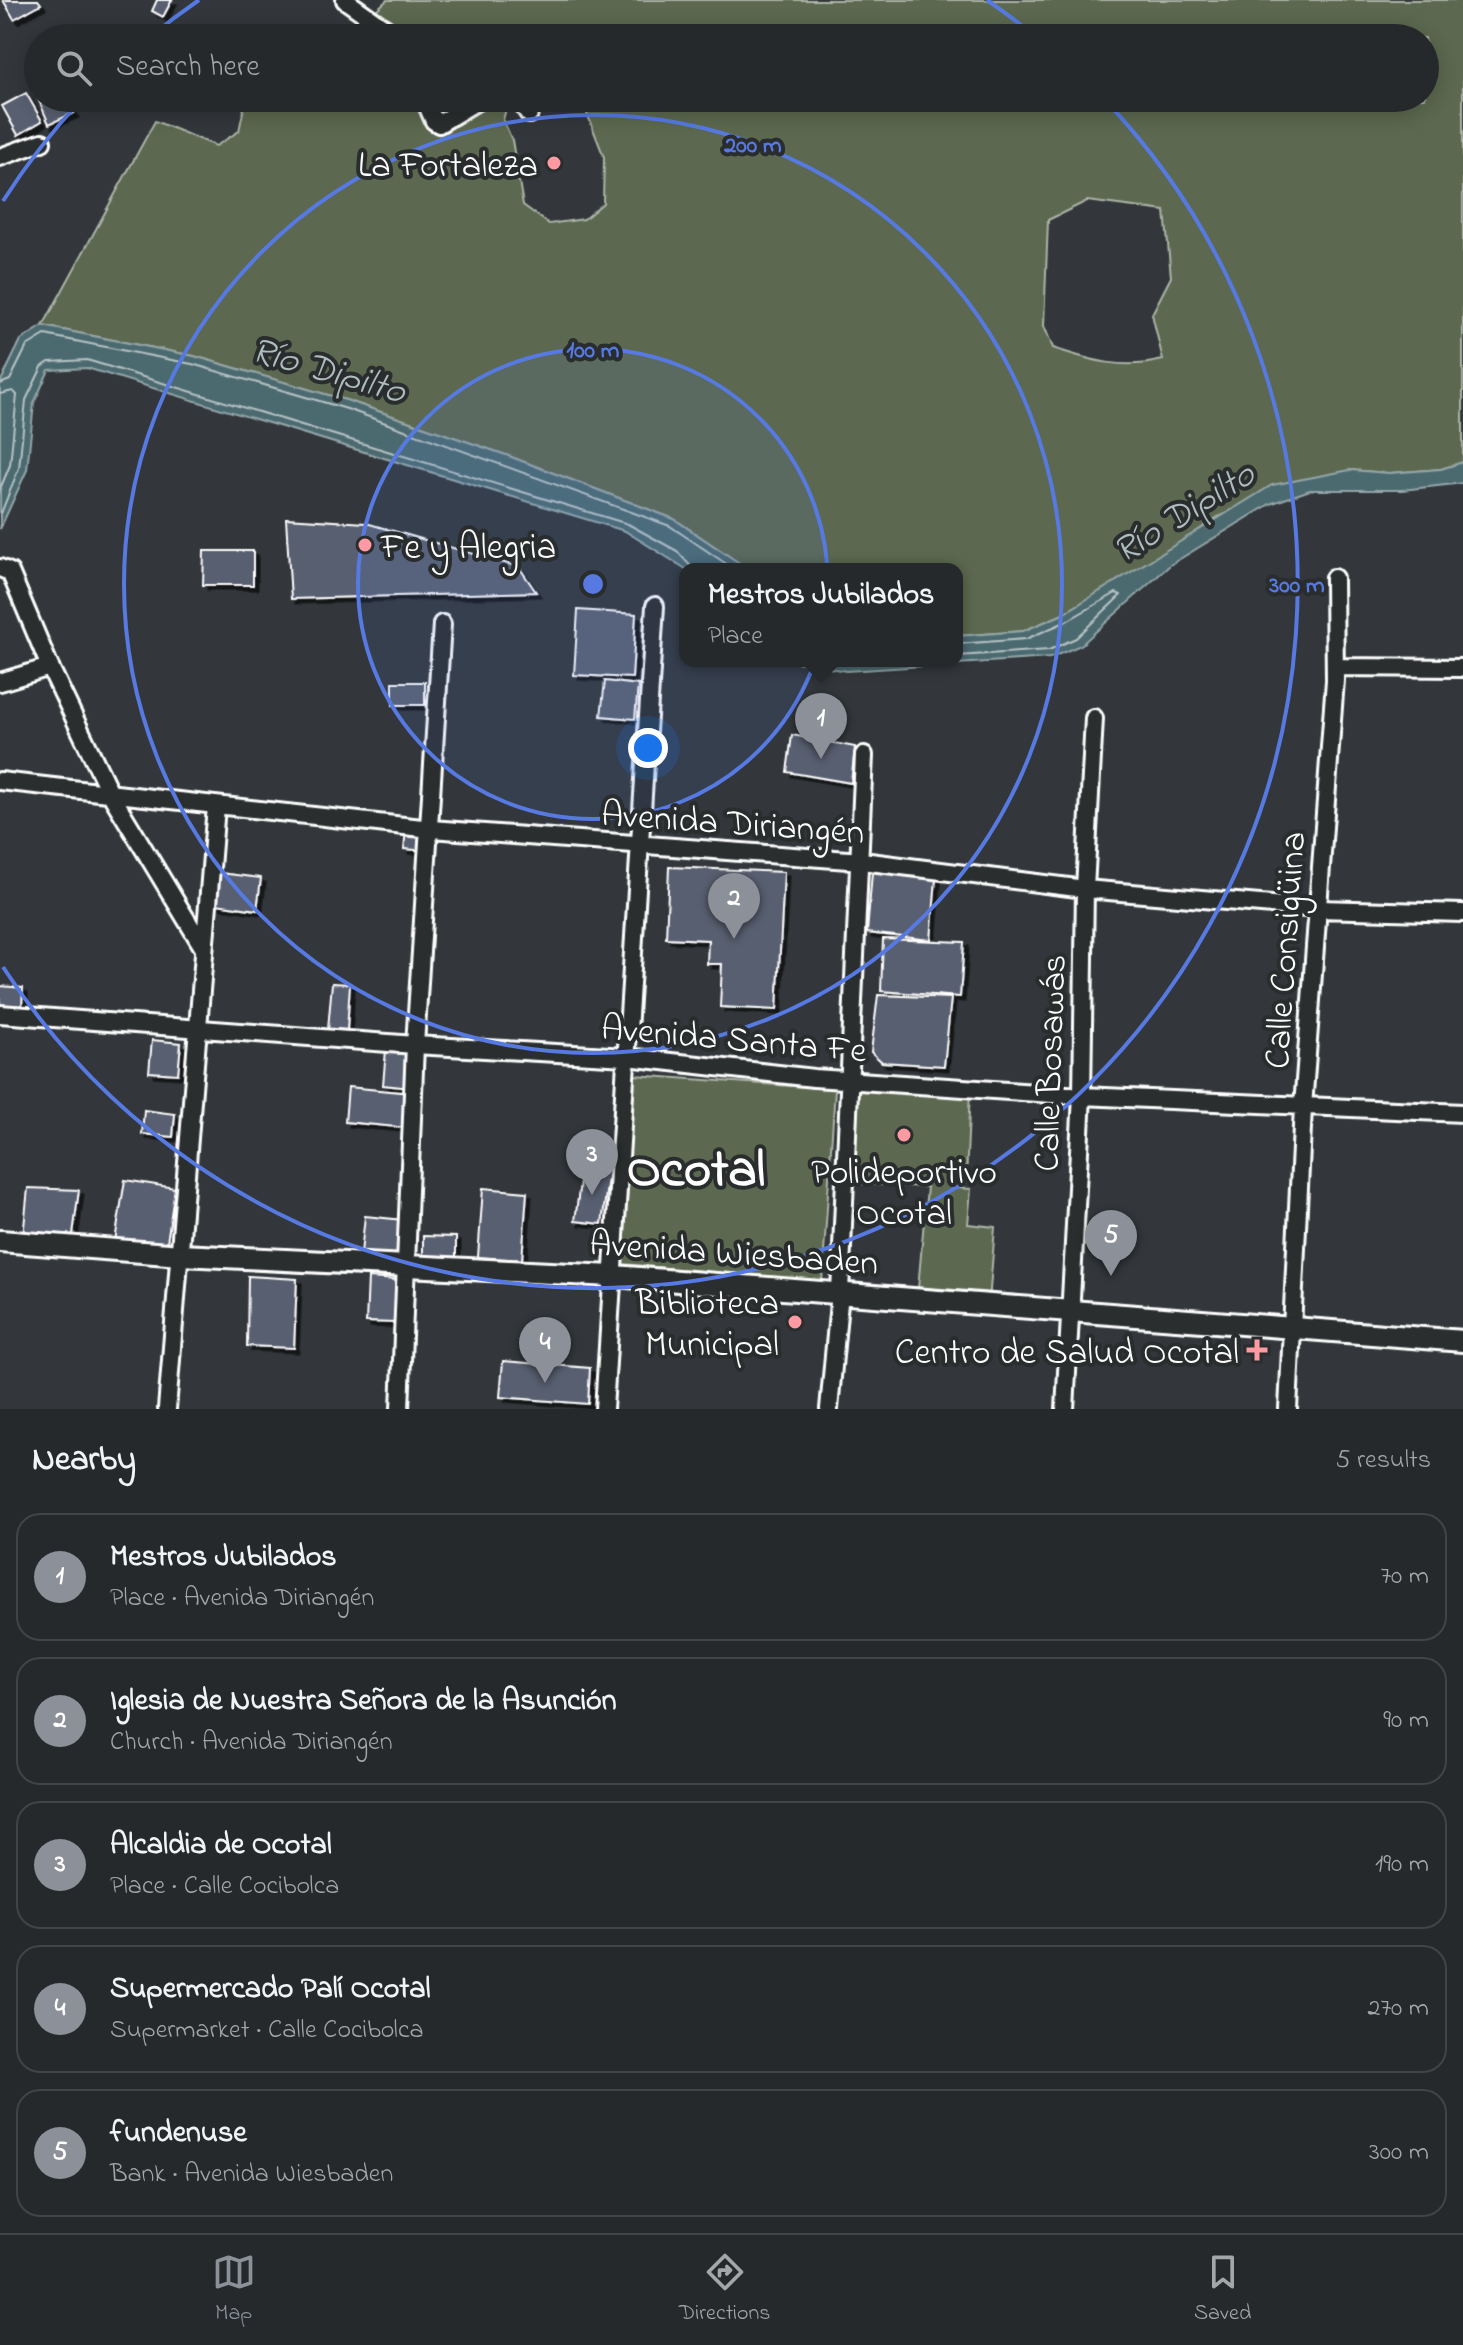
<!DOCTYPE html>
<meta charset="utf-8">
<style>
:root{--surface:#26292c;--page:#323538;--text:#f1f3f6;--muted:#a4a6a9;--line:#424548;--accent:#8c9099}
body{margin:0;font-family:"Indie Flower",sans-serif;background:var(--page);color:var(--text)}
.you{position:absolute;left:648px;top:748px;width:28px;height:28px;margin:-20px;border:6px solid #fff;border-radius:50%;background:#1a73e8;box-shadow:0 0 0 12px #1a73e833}
.badge{display:grid;place-items:center;width:52px;height:52px;border-radius:50%;background:var(--accent);color:#fff;font-size:26px;font-weight:700}
.pin{position:absolute;translate:-50% -66px;filter:drop-shadow(0 2px 4px #0008)}
.pin::after{content:'';position:absolute;top:42px;width:28px;height:24px;background:inherit;clip-path:polygon(0 0,100% 0,50% 100%)}
.popup{position:absolute;left:679px;top:563px;width:284px;height:104px;box-sizing:border-box;display:grid;place-content:center;border-radius:16px;background:var(--surface);filter:drop-shadow(0 2px 6px #0005);font-size:26px;white-space:nowrap;color:var(--muted)}
.popup b{font-size:30px;color:var(--text)}
.popup::after{content:'';position:absolute;left:50%;top:100%;margin-left:-16px;border:16px solid transparent;border-top-color:var(--surface)}
.list{margin:0;padding:0;list-style:none}
h2{display:flex;justify-content:space-between;align-items:center;height:104px;margin:0;padding:0 32px;font-size:34px}
h2 small{font-size:26px;font-weight:400;color:var(--muted)}
.list li{display:grid;grid-template-columns:52px 1fr auto;gap:24px;align-items:center;box-sizing:border-box;height:128px;margin:0 16px 16px;padding:0 16px;border:2px solid var(--line);border-radius:24px}
.list b{display:block;font-size:30px;white-space:nowrap}
.list p{margin:0;font-size:26px;white-space:nowrap;color:var(--muted)}
.list em{font-size:26px;font-style:normal;color:var(--muted)}
.icon{flex:none;width:44px;height:44px;fill:none;stroke:currentColor;stroke-width:2;stroke-linecap:round;stroke-linejoin:round}
.map{position:relative;flex:none;width:1463px;height:1409px;overflow:hidden}
.search{position:absolute;background:var(--surface);box-shadow:0 4px 20px #0003;left:24px;right:24px;top:24px;height:88px;display:flex;align-items:center;gap:20px;box-sizing:border-box;padding:0 28px;border-radius:44px;color:var(--muted);font-size:30px}
.sheet{height:824px;background:var(--surface)}
nav{display:flex;justify-content:space-around;align-items:center;box-sizing:border-box;height:112px;border-top:2px solid var(--line);background:var(--surface);font-size:22px;color:var(--muted)}
nav a{display:grid;justify-items:center;gap:4px}
nav .on{color:var(--accent)}
.map>svg:first-child{display:block}
.green{fill:#5b6850;stroke:#adb4a8;stroke-width:2;fill-rule:evenodd}
.water{fill:#4c6a6f;stroke:#94a6a9;stroke-width:2}
.lines{fill:none;stroke-linecap:round;stroke-linejoin:round}
.shore{stroke:#b7c3c5;stroke-width:2}
.building{fill:#585e70;stroke:#fff;stroke-width:2;filter:url(#shadow)}
.minor-casing{stroke:#fff;stroke-width:22}
.tertiary-casing{stroke:#fff;stroke-width:26}
.minor{stroke:#2a2d2e;stroke-width:16}
.tertiary{stroke:#2a2d2e;stroke-width:20}
.ring{fill:none;stroke:#567ae2;stroke-width:4}
.poi-dot{fill:#ff9aa2;stroke:#2a2d2e;stroke-width:3}
.labels{text-anchor:middle;stroke-width:8;stroke-linejoin:round;paint-order:stroke}
.poi-label{font-size:36px;fill:#fff;stroke:#2a2d2e;text-anchor:end}
.street-label{font-size:36px;fill:#fff;stroke:#2a2d2e}
.water-label{font-size:38px;font-style:italic;fill:#aebcbe;stroke:#2a2d2e}
.town-label{font-size:52px;font-weight:bold;fill:#fff;stroke:#2a2d2e}
.centre{fill:#567ae2;stroke:#2a2d2e;stroke-width:4}
.ring-label{font-size:24px;text-anchor:middle;font-weight:bold;fill:#567ae2;stroke:#2a2d2e;stroke-width:8;stroke-linejoin:round;paint-order:stroke}
</style>
<div class="map">
<svg width="1463" height="1409" viewBox="0 0 1463 1409">
<defs>
<filter id="shadow"><feDropShadow dx="4.5" dy="4.5" stdDeviation="0" flood-color="#0009"/></filter>
</defs>
<rect width="100%" height="100%" fill="#33373b"/>
<filter id="ink" filterUnits="userSpaceOnUse"><feTurbulence type="fractalNoise" baseFrequency=".0125" numOctaves="2"/><feDisplacementMap in="SourceGraphic" scale="16" xChannelSelector="R" yChannelSelector="G"/><feConvolveMatrix kernelMatrix="1 2 1 2 8 2 1 2 1" color-interpolation-filters="sRGB"/></filter>
<g filter="url(#ink)">
<!-- green -->
<path class="green" d="M387,0H1463V462L1441,469L1389,473L1350,470L1218,517L1154,561L1061,615L1023,631L957,636V569H748L674,519L506,455L349,401L194,356L43,326L155,121L216,146L239,131L246,98H509L503,120L512,140L523,205L549,224L584,219L603,203L604,157L581,98H1425V38H337L359,26ZM1087,201L1165,211L1171,277L1152,314L1163,360C1123,370 1092,361 1053,348L1044,326L1048,220Z
M634,1075L835,1089L822,1282L622,1264Z
M848,1080L970,1090L966,1179H959L958,1188L971,1189L968,1224L995,1227L988,1315L916,1311L927,1187L843,1183Z"/>
<!-- water -->
<path class="water" d="M43,326L194,356L349,401L506,455L674,519L748,569H686L625,531L87,368L49,370L34,403L27,470L0,529V383L21,340Z
M1463,462V483L1402,490H1310L1270,504L1170,565L1081,645L1050,658L846,671L791,661H957V636L1023,631L1061,615L1272,485L1350,470L1389,473L1441,469Z"/>
<g class="lines">
<!-- shore -->
<path class="shore" d="M0,384L10,380L27,346L45,335L192,364L347,409L670,526L734,569
M0,394L13,391L17,395L10,465L0,489
M0,516L19,468L26,400L42,367L49,362L87,360L628,524L677,551L693,569
M957,644L1026,639L1065,622L1116,593L1121,595L1076,638L1049,650L957,656"/>
</g>
<!-- building -->
<path class="building" d="M3,0H38L41,4L14,19Z
M157,0H172L163,17L152,11Z
M38,88V98H67L74,113L49,124L34,89Z
M26,93L42,121L18,135L2,106Z
M286,518L366,523L519,567L536,592L291,599Z
M204,551H253V585H203Z
M578,610L636,614L632,678L574,675Z
M605,681L638,685L635,719L601,716Z
M393,682H425V705H393Z
M792,735L855,747L851,783L787,772Z
M406,829L430,832L428,851L404,849Z
M669,867L784,872L777,1010L720,1007L722,964H707L708,940L666,938Z
M872,872L936,878L931,940L867,933Z
M220,873L261,878L257,910L216,904Z
M883,939L964,942L960,997L881,991Z
M332,983L350,984L347,1030L328,1029Z
M0,986L23,988L22,1006L0,1005Z
M878,995L951,998L944,1066L882,1062L871,1052Z
M152,1040L181,1043L178,1074L149,1072Z
M386,1050L415,1053L411,1088L383,1085Z
M348,1087L410,1093L407,1128L345,1122Z
M144,1110L175,1114L173,1137L142,1134Z
M582,1166L609,1169L602,1224L575,1221Z
M125,1180L175,1188L166,1249L115,1241Z
M28,1188L79,1190L72,1242L23,1237Z
M483,1188L527,1192L522,1260L478,1257Z
M365,1216L403,1220L399,1257L361,1253Z
M423,1236L456,1237V1258L423,1257Z
M248,1276L297,1279L294,1348L247,1346Z
M368,1278L398,1280L396,1323L366,1322Z
M503,1361L590,1368L588,1404L500,1397Z"/>
<g class="lines">
<defs>
<path id="minor" d="M345,0L386,29L391,38
M424,98L434,121L439,124L482,98
M518,98L529,114
M0,157L42,142
M0,568L10,572L50,667L110,793L203,947
M1335,667L1463,668
M0,682L50,667
M0,781L431,829L862,861L1085,889L1318,909L1463,913
M0,1014L415,1045L627,1057L814,1078L1082,1096L1463,1113
M167,1409L216,806
M400,1409L415,1045L442,624
M604,1409L655,606
M829,1409L840,1292L864,755
M1065,1409L1082,1096L1085,889L1094,718
M1288,1409L1303,1107L1335,680L1334,578"/>
<path id="tertiary" d="M0,1241L181,1255L613,1276L1463,1341"/>
</defs>
<!-- minor casing -->
<use href="#minor" class="minor-casing"/>
<!-- tertiary casing -->
<use href="#tertiary" class="tertiary-casing"/>
<!-- minor -->
<use href="#minor" class="minor"/>
<!-- tertiary -->
<use href="#tertiary" class="tertiary"/>
</g>
</g>
<!-- distance rings -->
<circle cx="593" cy="584" r="235" fill="#567ae2" fill-opacity=".12"/>
<g class="ring">
<circle cx="593" cy="584" r="235"/>
<circle cx="593" cy="584" r="469"/>
<path d="M3 201A704 704 0 0 1 82 99M150 37A704 704 0 0 1 199 0M987 0A704 704 0 0 1 1036 37M1104 99A704 704 0 1 1 3 967"/>
</g>
<!-- markers -->
<g class="poi-dot">
<circle cx="554" cy="163" r="8"/>
<circle cx="365" cy="545" r="8"/>
<circle cx="904" cy="1135" r="8"/>
<circle cx="795" cy="1322" r="8"/>
<path d="M1253 1338h8v8h8v8h-8v8h-8v-8h-8v-8h8z"/>
</g>
<g class="labels">
<!-- poi labels -->
<g class="poi-label">
<text x="538" y="176">La Fortaleza</text>
<text x="381" y="558" text-anchor="start">Fe y Alegria</text>
<text x="904" y="1183" text-anchor="middle">Polideportivo<tspan x="904" dy="41">Ocotal</tspan></text>
<text x="779" y="1314">Biblioteca<tspan x="779" dy="41">Municipal</tspan></text>
<text x="1239" y="1363">Centro de Salud Ocotal</text>
</g>
<!-- street labels -->
<g class="street-label">
<text transform="translate(733 821) rotate(4)" y="13">Avenida Diriangén</text>
<text transform="translate(1283 950) rotate(-86)" y="13">Calle Consigüina</text>
<text transform="translate(734 1037) rotate(5)" y="13">Avenida Santa Fe</text>
<text transform="translate(1048 1063) rotate(-88)" y="13">Calle Bosawás</text>
<text transform="translate(734 1251) rotate(4)" y="13">Avenida Wiesbaden</text>
</g>
<!-- water labels -->
<g class="water-label">
<text transform="translate(329 369) rotate(16)" y="13">Río Dipilto</text>
<text transform="translate(1183 511) rotate(-32)" y="13">Río Dipilto</text>
</g>
<!-- town labels -->
<g class="town-label">
<text x="696" y="1185">Ocotal</text>
</g>
</g>
<circle cx="593" cy="584" r="12" class="centre"/>
<g class="ring-label">
<text x="753" y="152">200 m</text>
<text x="593" y="357">100 m</text>
<text x="1297" y="592">300 m</text>
</g>
</svg>
<div class="you"></div>
<div class="pin badge" style="left:821px;top:759px">1</div>
<div class="popup"><b>Mestros Jubilados</b>Place</div>
<div class="pin badge" style="left:734px;top:939px">2</div>
<div class="pin badge" style="left:592px;top:1195px">3</div>
<div class="pin badge" style="left:545px;top:1383px">4</div>
<div class="pin badge" style="left:1111px;top:1276px">5</div>
<div class="search"><svg class="icon" aria-label="search" viewBox="0 0 24 24"><circle cx="10" cy="10" r="6"/><path d="M15 15l6 6"/></svg>Search here</div>
</div>
<section class="sheet">
<h2>Nearby<small>5 results</small></h2>
<ul class="list">
<li><span class="badge">1</span><div><b>Mestros Jubilados</b><p>Place · Avenida Diriangén</p></div><em>70 m</em></li>
<li><span class="badge">2</span><div><b>Iglesia de Nuestra Señora de la Asunción</b><p>Church · Avenida Diriangén</p></div><em>90 m</em></li>
<li><span class="badge">3</span><div><b>Alcaldia de Ocotal</b><p>Place · Calle Cocibolca</p></div><em>190 m</em></li>
<li><span class="badge">4</span><div><b>Supermercado Palí Ocotal</b><p>Supermarket · Calle Cocibolca</p></div><em>270 m</em></li>
<li><span class="badge">5</span><div><b>fundenuse</b><p>Bank · Avenida Wiesbaden</p></div><em>300 m</em></li>
</ul>
</section>
<nav>
<a class="on"><svg class="icon" aria-label="map" viewBox="0 0 24 24"><path d="M3 6l6-2 6 2 6-2v14l-6 2-6-2-6 2zM9 4v14M15 6v14"/></svg>Map</a>
<a><svg class="icon" aria-label="directions" viewBox="0 0 24 24"><path d="M12 3l9 9-9 9-9-9zM9 14v-3h6M13 9l2 2-2 2"/></svg>Directions</a>
<a><svg class="icon" aria-label="saved" viewBox="0 0 24 24"><path d="M7 4h10v16l-5-4-5 4z"/></svg>Saved</a>
</nav>
